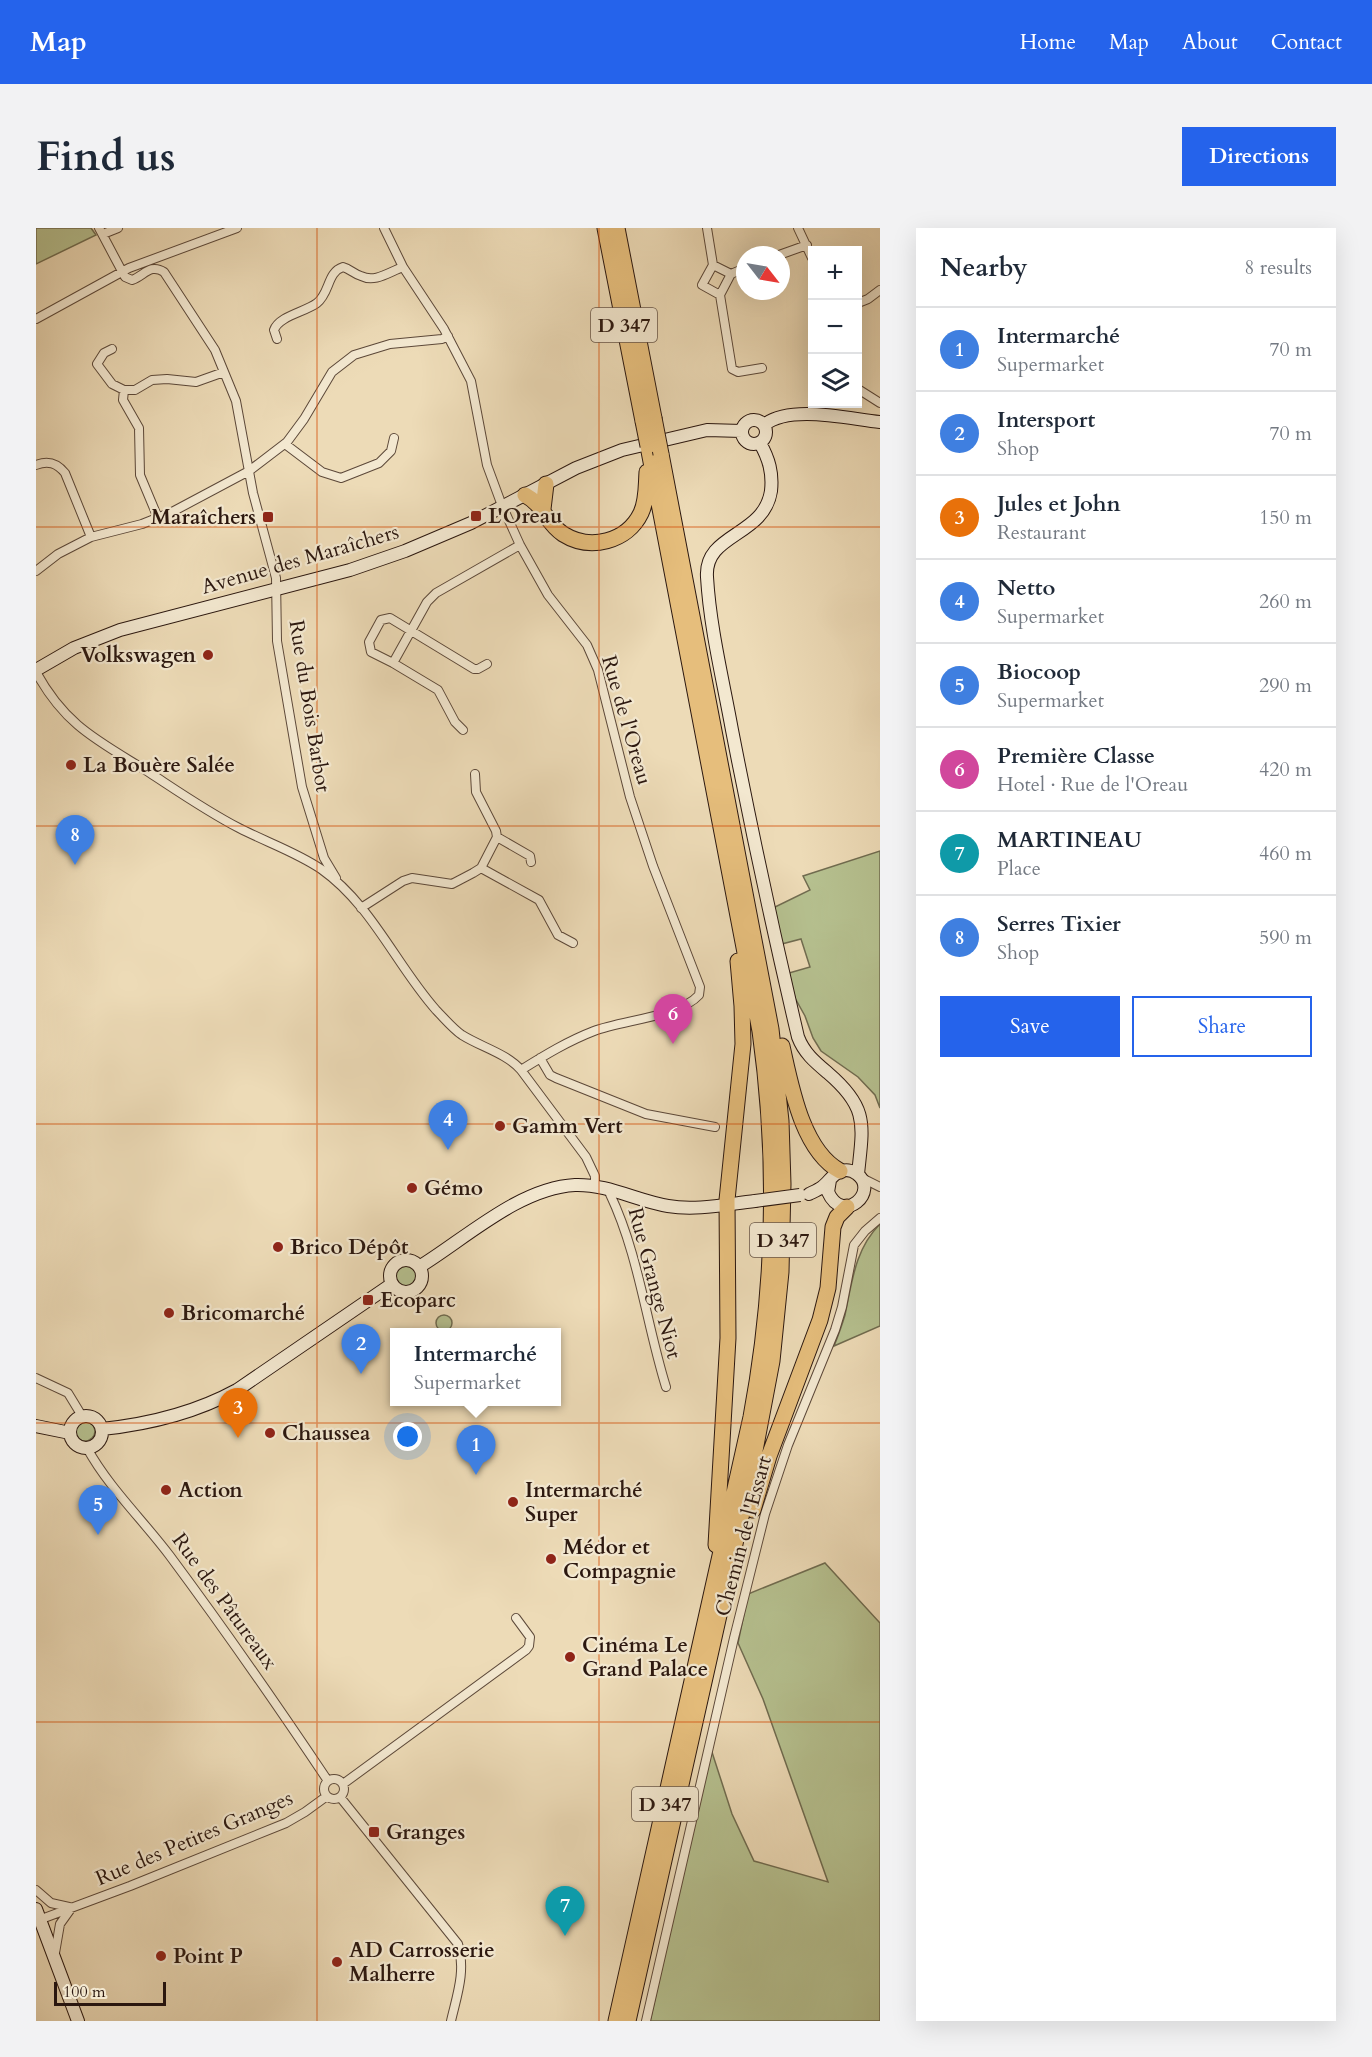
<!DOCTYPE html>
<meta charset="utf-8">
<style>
:root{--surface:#fff;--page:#f2f2f3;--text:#1f2937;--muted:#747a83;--line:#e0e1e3;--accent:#2563eb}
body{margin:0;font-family:Cardo,serif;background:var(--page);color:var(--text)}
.controls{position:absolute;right:18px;top:18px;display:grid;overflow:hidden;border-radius:0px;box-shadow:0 6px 24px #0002}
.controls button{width:54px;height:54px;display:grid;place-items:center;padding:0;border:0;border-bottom:2px solid var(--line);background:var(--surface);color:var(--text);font:30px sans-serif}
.compass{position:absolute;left:700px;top:18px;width:54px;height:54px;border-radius:50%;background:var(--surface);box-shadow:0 6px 24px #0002;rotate:121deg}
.scale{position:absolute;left:18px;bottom:15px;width:112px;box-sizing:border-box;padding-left:6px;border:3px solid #2b170f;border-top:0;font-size:16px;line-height:21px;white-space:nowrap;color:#2b170f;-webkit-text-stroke:4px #f3e8d0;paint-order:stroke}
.you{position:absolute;left:372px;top:1209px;width:21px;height:21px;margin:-15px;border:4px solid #fff;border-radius:50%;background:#1a73e8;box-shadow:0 0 0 9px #1a73e833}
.badge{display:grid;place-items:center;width:39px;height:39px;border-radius:50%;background:var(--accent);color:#fff;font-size:20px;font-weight:700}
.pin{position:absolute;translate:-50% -50px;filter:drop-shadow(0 2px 3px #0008)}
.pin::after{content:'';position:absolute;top:32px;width:21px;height:18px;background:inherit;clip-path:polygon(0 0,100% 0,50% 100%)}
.popup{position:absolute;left:354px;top:1100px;width:171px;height:78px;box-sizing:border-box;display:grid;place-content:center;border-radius:0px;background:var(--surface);filter:drop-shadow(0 2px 4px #0005);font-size:20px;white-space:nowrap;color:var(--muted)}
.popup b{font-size:22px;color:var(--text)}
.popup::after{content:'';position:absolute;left:50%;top:100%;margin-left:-12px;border:12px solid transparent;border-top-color:var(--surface)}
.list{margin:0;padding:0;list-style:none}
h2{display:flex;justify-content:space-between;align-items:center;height:78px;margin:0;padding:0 24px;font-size:26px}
h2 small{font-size:20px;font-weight:400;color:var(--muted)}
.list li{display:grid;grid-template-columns:39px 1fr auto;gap:18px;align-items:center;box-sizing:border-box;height:84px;padding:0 24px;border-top:2px solid var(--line)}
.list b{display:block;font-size:22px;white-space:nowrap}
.list p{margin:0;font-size:20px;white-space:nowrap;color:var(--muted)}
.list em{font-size:20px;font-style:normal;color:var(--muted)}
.actions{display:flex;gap:12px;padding:18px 24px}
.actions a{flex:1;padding:14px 0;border:2px solid var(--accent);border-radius:0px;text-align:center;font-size:21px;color:var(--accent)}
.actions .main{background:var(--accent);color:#fff}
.icon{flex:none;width:33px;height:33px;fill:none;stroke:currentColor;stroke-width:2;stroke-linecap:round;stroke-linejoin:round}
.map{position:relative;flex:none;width:844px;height:1793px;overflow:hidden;border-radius:0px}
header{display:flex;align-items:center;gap:36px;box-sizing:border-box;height:84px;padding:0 30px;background:var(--accent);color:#fff}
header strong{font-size:28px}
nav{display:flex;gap:33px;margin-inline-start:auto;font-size:21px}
.intro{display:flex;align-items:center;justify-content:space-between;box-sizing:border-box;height:144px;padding:0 36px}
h1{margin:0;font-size:42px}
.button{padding:15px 27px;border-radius:0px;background:var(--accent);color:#fff;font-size:21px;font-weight:700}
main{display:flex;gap:36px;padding:0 36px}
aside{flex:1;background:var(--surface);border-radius:0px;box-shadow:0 6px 24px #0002}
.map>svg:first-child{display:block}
.green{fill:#b6c190;stroke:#706c50;stroke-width:1.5}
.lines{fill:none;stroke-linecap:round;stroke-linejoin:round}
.street-casing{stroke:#5c4839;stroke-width:10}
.secondary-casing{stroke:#2b170f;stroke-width:14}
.highway-casing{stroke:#2b170f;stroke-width:17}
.street{stroke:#f3e8d0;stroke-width:8}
.secondary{stroke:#f3e8d0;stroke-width:12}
.highway{stroke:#e6be7c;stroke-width:15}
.secondary-bridge-casing{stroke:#2b170f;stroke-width:14;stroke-linecap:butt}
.highway-bridge-casing{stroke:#2b170f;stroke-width:17;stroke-linecap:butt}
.secondary-bridge{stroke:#f3e8d0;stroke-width:12}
.highway-bridge{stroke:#e6be7c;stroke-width:15}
.grid{fill:none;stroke:#d5520c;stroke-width:1.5;stroke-opacity:0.55}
.poi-dot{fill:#8f2418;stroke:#f3e8d0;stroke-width:2}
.labels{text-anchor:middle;stroke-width:4.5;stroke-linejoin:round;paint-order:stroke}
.shield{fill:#f3e8d0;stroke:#675649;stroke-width:1.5}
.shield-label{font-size:20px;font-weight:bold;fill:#2b170f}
.poi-label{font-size:21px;font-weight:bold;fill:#2b170f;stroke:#f3e8d0;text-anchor:start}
.street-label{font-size:21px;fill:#2b170f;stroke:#f3e8d0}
</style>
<header>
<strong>Map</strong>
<nav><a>Home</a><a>Map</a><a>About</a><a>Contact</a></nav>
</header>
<div class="intro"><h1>Find us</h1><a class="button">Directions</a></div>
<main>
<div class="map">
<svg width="844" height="1793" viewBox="0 0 844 1793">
<rect width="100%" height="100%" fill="#eddbb7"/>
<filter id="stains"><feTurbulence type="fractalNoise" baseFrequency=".00333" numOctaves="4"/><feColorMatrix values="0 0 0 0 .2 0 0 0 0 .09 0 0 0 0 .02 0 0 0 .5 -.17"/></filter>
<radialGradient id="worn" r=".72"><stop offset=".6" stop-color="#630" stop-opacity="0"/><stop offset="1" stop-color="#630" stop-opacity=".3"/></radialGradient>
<!-- green -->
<path class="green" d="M0,0H55L60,7L0,36Z
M844,623V880L839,867L822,849L785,823L777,810L769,788L759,770L753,745L774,739L765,711L742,717L737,680L774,662L767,648Z
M844,996V1098L798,1118C802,1108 806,1097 809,1087C816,1054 819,1021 844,996Z
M359 1049a11 11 0 1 1 22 0a11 11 0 1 1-22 0Z
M400 1095a8 8 0 1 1 16 0a8 8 0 1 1-16 0Z
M39 1203a10 10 0 1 1 20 0a10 10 0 1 1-20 0Z
M789,1335L844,1395V1793H614L675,1521L696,1586L718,1633L792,1654L727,1471L702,1415L712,1366Z"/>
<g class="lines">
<defs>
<path id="street" d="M63,0L89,49L96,52C108,48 114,35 128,44L179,122L200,173L217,265L240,350L241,413L266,559L288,630L300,650
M348,0L367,39L408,101L435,153L451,237L465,275L484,317L512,367L551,417L562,442L594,569L617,638L664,759L663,767C643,789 586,792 558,803C532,813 509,827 485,842
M671,0L677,37L666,57L684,67L696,141L702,144L726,140
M762,0L776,30
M67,6L82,0
M743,27L771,17
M677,37L695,46L709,40
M684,67L695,46
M822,75L832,71L844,62
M0,91L93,40L201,0
M241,111L238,102C243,88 269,84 281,75C294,65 291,44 307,39C314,41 318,46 325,48C339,55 353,44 367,39
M76,121L68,125L61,136L76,156L88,162
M822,161L844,175
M249,216L286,244L305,250L343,235L355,223L358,210
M0,237C12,232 21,235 29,245L55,309
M122,290L104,247L103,200L87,172L88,162H99L116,152L131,151L160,154L188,144
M0,343L22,326L55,309L106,296L136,284L213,243L251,214L268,191L296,144L318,127L354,116L406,111L412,108
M357,435L335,424L333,414L345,392L354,390L438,441H442L451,436
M0,444C30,499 63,513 114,545C143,564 172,584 203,600C230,614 260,624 285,641C336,677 360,737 400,782C408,790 417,801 426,807C445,819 470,825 485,842L550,929L559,948V959
M427,502L419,494L402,462L357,435L391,374L400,365L484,317
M461,609L494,628L495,634
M445,640L503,672L522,707L537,715
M325,680L367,653L376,650L416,656L437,645L445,640L461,609L460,603L440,564L439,546
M504,830L514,847L520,850L610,886L679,899
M826,950L844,959
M574,961V966C603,1027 610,1095 630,1159
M0,1150L32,1165L46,1188
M51,1220C73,1260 107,1292 134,1328C189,1402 241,1477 292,1553
M288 1561a10 10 0 1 1 20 0a10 10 0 1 1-20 0Z
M307,1556L490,1422L493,1418L494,1409L480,1390
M304,1569L422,1716C430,1743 421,1767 415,1793
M0,1662L15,1675L33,1679
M0,1693L94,1658L250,1595L269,1584L291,1568
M19,1725L24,1696L34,1682
M610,1793L698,1410L729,1286L752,1217L799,1102L806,1079L818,1017L829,1003L844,990"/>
<path id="secondary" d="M706 204a12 12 0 1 1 24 0a12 12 0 1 1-24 0Z
M728,197C754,176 813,191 844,194
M724,215C733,231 737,245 735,263C728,309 668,305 671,349C674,400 687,452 696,502C716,605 738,707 762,809C768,825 779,834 792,845C833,880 827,897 822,946
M0,442L38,420L84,402L314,342L369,323L435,295L540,240L586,222L671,202L706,203
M773,966C777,964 782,962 786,959C792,955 796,947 803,944C809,941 816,942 821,946C844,963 807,998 792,964L794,952
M354 1048a16 16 0 1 1 32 0a16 16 0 1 1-32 0Z
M383,1039C429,1011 483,960 539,957C572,956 601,973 632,978C660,983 691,976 719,973
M34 1204a16 16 0 1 1 32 0a16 16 0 1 1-32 0Z
M0,1198L34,1205
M66,1201C114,1196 159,1185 201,1162L356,1056
M0,1681L42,1793"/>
<path id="highway" d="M569,0L607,193
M581,0L618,190
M489,267C508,277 510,295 527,306C554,323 591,314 605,285C611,272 610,258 611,244
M507,281L510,256
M746,818C755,858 766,922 804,943
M717,1282L733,1228L784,1092L792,1060L797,999L801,989L811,979
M680,1317L692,1110L691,972L707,816L706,778L702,733
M580,1793L715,1189C739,1061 742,932 724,803L612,218
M592,1793L714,1249L736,1133L745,1044L747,956L745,893L735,801L625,226"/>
</defs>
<!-- street casing -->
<use href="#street" class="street-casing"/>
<!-- secondary casing -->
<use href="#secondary" class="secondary-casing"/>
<!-- highway casing -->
<use href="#highway" class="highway-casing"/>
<!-- street -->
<use href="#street" class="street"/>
<!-- secondary -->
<use href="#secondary" class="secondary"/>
<!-- highway -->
<use href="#highway" class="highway"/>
<defs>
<path id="secondary-bridge" d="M719,973L764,967"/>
<path id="highway-bridge" d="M618,190L625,226
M607,193L612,218"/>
</defs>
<!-- secondary-bridge casing -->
<use href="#secondary-bridge" class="secondary-bridge-casing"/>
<!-- highway-bridge casing -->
<use href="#highway-bridge" class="highway-bridge-casing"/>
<!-- secondary-bridge -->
<use href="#secondary-bridge" class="secondary-bridge"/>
<!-- highway-bridge -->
<use href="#highway-bridge" class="highway-bridge"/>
</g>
<!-- grid -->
<path class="grid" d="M281,0V1793M563,0V1793M0,299H844M0,598H844M0,896H844M0,1195H844M0,1494H844"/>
<!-- markers -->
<g class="poi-dot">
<rect x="434" y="282" width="12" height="12" rx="3"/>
<rect x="226" y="283" width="12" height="12" rx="3"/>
<circle cx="172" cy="427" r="6"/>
<circle cx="35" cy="537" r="6"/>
<circle cx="464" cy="898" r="6"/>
<circle cx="376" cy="960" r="6"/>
<circle cx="242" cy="1019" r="6"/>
<rect x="326" y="1066" width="12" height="12" rx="3"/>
<circle cx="133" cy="1085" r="6"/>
<circle cx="234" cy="1205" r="6"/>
<circle cx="130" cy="1262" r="6"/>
<circle cx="477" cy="1274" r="6"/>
<circle cx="515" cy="1331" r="6"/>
<circle cx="534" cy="1429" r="6"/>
<rect x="332" y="1598" width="12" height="12" rx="3"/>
<circle cx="125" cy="1728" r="6"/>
<circle cx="301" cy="1734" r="6"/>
</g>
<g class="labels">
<!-- shield labels -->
<g class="shield">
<rect x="555" y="80" width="66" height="34" rx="4.5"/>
<rect x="714" y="995" width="66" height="34" rx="4.5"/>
<rect x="596" y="1559" width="66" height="34" rx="4.5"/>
</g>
<g class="shield-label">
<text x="588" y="104">D 347</text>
<text x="747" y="1019">D 347</text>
<text x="629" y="1583">D 347</text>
</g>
<!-- poi labels -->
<g class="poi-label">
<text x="452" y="295">L'Oreau</text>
<text x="220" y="296" text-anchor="end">Maraîchers</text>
<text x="160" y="434" text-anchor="end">Volkswagen</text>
<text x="47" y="544">La Bouère Salée</text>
<text x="476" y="905">Gamm Vert</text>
<text x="388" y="967">Gémo</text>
<text x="254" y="1026">Brico Dépôt</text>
<text x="344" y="1079">Ecoparc</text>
<text x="145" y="1092">Bricomarché</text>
<text x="246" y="1212">Chaussea</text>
<text x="142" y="1269">Action</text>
<text x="489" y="1269">Intermarché<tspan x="489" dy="24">Super</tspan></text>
<text x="527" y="1326">Médor et<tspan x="527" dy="24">Compagnie</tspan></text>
<text x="546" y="1424">Cinéma Le<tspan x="546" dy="24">Grand Palace</tspan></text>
<text x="350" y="1611">Granges</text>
<text x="313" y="1729">AD Carrosserie<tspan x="313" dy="24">Malherre</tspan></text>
<text x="137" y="1735">Point P</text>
</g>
<!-- street labels -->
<g class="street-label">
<text transform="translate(264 331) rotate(-16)" y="7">Avenue des Maraîchers</text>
<text transform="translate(274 478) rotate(81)" y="7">Rue du Bois Barbot</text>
<text transform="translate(591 492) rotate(74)" y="7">Rue de l'Oreau</text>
<text transform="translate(619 1055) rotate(75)" y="7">Rue Grange Niot</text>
<text transform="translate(707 1308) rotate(-75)" y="7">Chemin de l'Essart</text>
<text transform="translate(189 1373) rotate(54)" y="7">Rue des Pâtureaux</text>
<text transform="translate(158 1610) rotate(-23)" y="7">Rue des Petites Granges</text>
</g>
</g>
<rect width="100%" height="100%" filter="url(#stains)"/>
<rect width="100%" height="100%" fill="url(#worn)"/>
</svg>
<div class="controls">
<button>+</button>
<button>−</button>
<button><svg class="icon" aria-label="layers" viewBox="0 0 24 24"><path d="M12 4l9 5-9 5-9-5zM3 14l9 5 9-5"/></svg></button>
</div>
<svg class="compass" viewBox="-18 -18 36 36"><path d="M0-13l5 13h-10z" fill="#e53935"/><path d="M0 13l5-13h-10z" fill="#747a83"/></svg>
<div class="scale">100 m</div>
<div class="you"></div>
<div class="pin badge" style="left:440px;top:1247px;background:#3f7fe0">1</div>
<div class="popup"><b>Intermarché</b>Supermarket</div>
<div class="pin badge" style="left:325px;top:1146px;background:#3f7fe0">2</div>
<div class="pin badge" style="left:202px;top:1210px;background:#e8710a">3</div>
<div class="pin badge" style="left:412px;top:922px;background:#3f7fe0">4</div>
<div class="pin badge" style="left:62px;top:1307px;background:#3f7fe0">5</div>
<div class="pin badge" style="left:637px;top:816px;background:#d1479c">6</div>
<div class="pin badge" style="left:529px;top:1708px;background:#0f9aa8">7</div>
<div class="pin badge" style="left:39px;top:637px;background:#3f7fe0">8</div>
</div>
<aside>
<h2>Nearby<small>8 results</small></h2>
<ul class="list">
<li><span class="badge" style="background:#3f7fe0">1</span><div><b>Intermarché</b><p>Supermarket</p></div><em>70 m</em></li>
<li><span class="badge" style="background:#3f7fe0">2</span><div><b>Intersport</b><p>Shop</p></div><em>70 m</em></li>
<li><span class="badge" style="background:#e8710a">3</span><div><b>Jules et John</b><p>Restaurant</p></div><em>150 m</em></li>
<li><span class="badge" style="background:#3f7fe0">4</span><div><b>Netto</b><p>Supermarket</p></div><em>260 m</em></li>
<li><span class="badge" style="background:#3f7fe0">5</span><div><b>Biocoop</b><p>Supermarket</p></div><em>290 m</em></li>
<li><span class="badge" style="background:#d1479c">6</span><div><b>Première Classe</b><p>Hotel · Rue de l'Oreau</p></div><em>420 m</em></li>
<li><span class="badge" style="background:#0f9aa8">7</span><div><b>MARTINEAU</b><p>Place</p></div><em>460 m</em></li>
<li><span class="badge" style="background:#3f7fe0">8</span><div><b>Serres Tixier</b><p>Shop</p></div><em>590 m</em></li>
</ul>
<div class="actions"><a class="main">Save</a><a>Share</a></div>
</aside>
</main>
